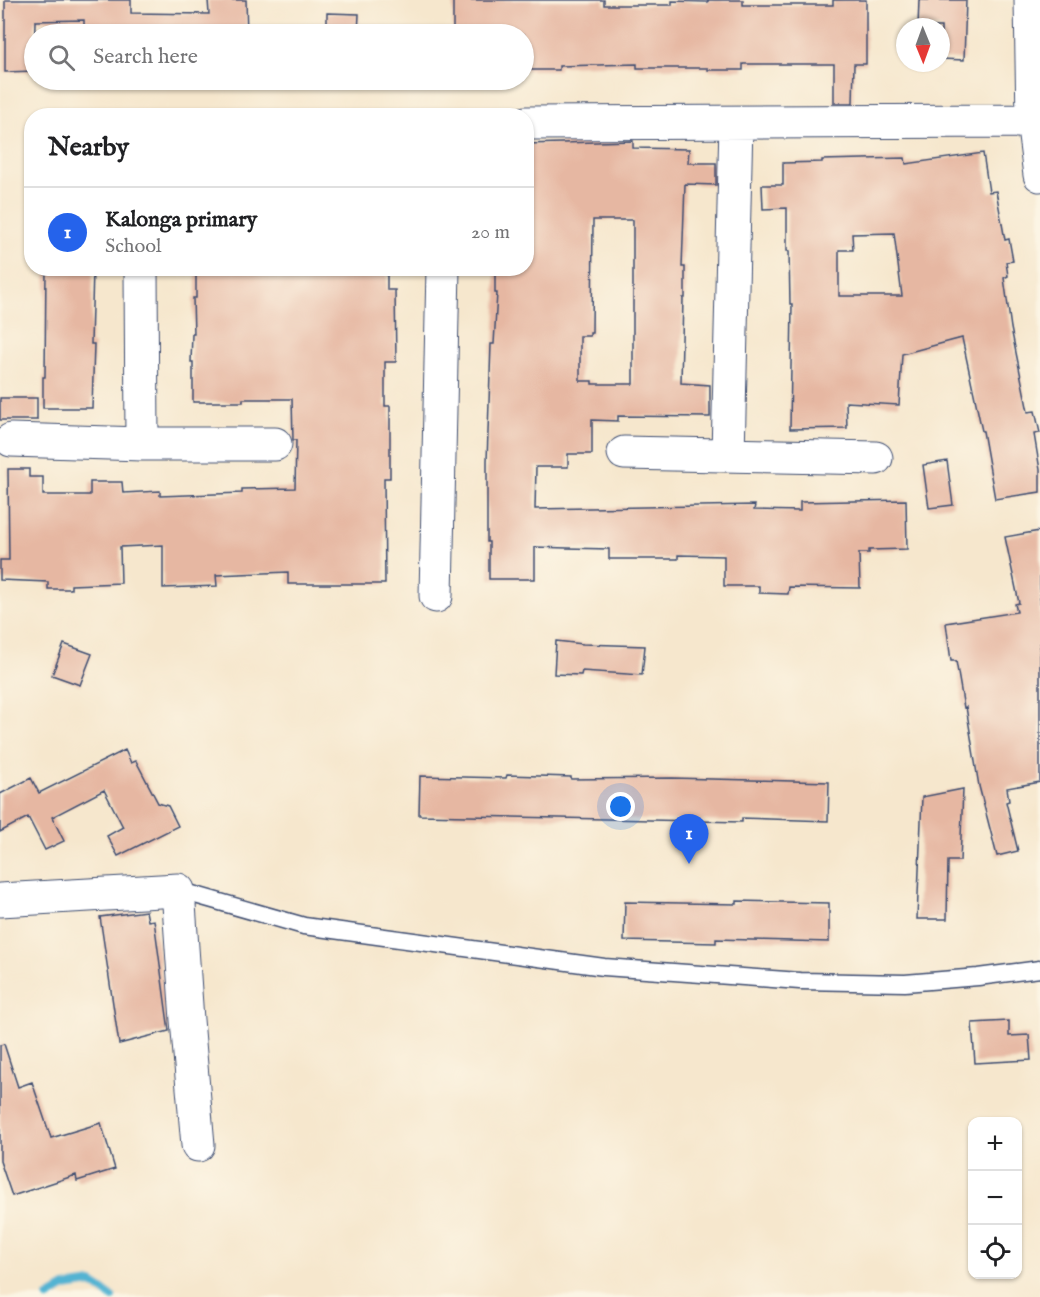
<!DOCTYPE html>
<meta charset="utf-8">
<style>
:root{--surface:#fff;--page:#f2f2f2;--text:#202124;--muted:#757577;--line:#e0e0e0;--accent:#2563eb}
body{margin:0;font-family:"IM FELL English",serif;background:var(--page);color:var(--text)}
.controls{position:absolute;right:18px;bottom:18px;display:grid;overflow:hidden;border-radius:12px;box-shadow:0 2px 4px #0004}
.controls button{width:54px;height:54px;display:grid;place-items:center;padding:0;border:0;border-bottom:2px solid var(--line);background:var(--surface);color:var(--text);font:30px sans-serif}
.compass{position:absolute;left:896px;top:18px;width:54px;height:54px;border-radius:50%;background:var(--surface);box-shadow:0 2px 4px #0004;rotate:179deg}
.you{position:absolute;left:621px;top:807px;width:21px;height:21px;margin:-15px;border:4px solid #fff;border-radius:50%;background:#1a73e8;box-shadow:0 0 0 9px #1a73e833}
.badge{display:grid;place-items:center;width:39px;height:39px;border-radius:50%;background:var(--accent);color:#fff;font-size:20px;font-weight:700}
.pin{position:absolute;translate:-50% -50px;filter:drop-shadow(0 2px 3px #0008)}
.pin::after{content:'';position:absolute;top:32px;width:21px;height:18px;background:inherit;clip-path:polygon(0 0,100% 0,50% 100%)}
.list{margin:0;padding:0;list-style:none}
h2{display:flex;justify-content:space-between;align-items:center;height:78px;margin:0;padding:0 24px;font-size:26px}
h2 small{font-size:20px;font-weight:400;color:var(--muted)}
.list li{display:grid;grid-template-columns:39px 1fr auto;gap:18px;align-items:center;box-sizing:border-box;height:90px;padding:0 24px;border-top:2px solid var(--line)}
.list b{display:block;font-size:22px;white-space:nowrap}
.list p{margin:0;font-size:20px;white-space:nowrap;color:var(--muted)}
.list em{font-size:20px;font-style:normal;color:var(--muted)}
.icon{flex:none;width:33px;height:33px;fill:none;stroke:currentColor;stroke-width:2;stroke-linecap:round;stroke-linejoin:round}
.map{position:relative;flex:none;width:1040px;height:1297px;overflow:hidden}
.search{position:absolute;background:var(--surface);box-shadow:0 2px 4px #0004;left:24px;top:24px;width:510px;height:66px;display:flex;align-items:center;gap:15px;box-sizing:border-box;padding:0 21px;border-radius:33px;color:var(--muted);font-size:22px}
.panel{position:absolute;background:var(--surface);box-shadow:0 2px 4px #0004;left:24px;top:108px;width:510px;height:168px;border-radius:24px}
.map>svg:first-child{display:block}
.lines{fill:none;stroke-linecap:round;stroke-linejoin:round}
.stream{stroke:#53b3d2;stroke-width:8}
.building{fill:#e6b7a2;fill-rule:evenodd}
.service-casing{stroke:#3c4b6f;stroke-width:19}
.minor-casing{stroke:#3c4b6f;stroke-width:35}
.service{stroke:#fff;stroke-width:16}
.minor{stroke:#fff;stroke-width:33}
</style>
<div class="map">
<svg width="1040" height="1297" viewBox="0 0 1040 1297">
<rect width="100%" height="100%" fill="#fcf5e5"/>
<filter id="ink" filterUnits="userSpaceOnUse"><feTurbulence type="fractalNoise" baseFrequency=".0167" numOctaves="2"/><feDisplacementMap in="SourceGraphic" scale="12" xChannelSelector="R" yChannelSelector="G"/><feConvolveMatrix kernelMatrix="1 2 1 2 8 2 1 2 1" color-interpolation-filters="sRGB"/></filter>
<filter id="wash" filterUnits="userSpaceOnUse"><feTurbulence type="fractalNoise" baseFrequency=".008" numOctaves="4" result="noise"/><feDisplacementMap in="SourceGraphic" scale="24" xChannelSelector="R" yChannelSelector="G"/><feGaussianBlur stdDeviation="1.35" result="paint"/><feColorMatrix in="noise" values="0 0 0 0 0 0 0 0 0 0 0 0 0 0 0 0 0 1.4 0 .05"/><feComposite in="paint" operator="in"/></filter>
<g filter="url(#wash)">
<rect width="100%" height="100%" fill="#f6e7cd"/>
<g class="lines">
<!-- stream -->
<path class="stream" d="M48,1297L65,1287L92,1283L112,1297"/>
</g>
<g id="blocks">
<!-- building -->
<path class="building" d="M5,0H131V13L209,14L208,0H246L247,34H84V20L35,21L34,71L5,72Z
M458,0H604V5H672V1L708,2V0H743V5H833V0H866V64H854L853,103H834V64H743V70H708V68H637V64L559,66V70H524V34H453V1Z
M919,0H966L964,60L941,59V27H918Z
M327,13L359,14L358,34H327Z
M633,141V148L689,149L688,163H716V185L685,184L682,267H685V298H683L681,383L710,385V417L618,416V421L592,420V454H568V467H536L535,509L755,505L754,510L800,511V502L906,500L907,549L869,550V553H859L860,588L789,587L788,594L759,593V586H724V556L678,555V559H609V549L567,548L535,547V579H489V542H487V461L491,344H494L497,293H495V268H526V144ZM593,220H633V384H592V381H580V336H590V333H592Z
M983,153L989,192L996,191L1005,240L1009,239L1013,261L1006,262L1008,276L1004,278L1011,328L1028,412L1035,411L1040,433L1034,434L1040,470V492L995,499L983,431H982L962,338L902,354L899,405L846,402L847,428L790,429L792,304H790L789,251H787V208L763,209L762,185H783V163L822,162V160L905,158L906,164ZM894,233L902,296H839V250H853L852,234Z
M46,268L93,269L91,344H94L92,408H43V377H45Z
M196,268H387V290H395L396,362H385V406H390V478H384L385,584H288V572L216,575L217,586L163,588V545L120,547L121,583L71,585V589H48V582L0,580V560H9L8,469H29V477H43V495H90V482H122L123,493L160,491V496L242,493V489L295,488L296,440H293L292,399H243V402H193V362H191L192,334H194L193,298H196Z
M0,398H37V420H0Z
M947,461L953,505L929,508L923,465Z
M1040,531V782L1007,788L1009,801L1006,802L1018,851L997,856L979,786L966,707L964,708L956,661H951L946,623L1017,612L1015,604L1019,603L1005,537Z
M556,641L583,644L645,646L642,675L582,671L581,675L554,674Z
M64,644L92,654L80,685L52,675Z
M125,750L131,763L136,761L158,803L168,806L178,826L118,856L107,836L123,827L104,790L52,817L64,841L45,850L28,817L0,832V794L31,778L39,793Z
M507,775L571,777V779L672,778L829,782L828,821L742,818V822L419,815L420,776L506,778Z
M963,789L960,861H948L947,919H917L922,797Z
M737,901L829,903V942L716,939V943L624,941L625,902L737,904Z
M146,911L148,921L154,920L169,1031L119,1044L100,917Z
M1009,1021V1036L1029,1035L1031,1060L975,1063L972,1023Z
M4,1044L18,1087L32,1082L51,1138L101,1123L115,1169L77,1181L76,1175L12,1196L0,1161V1045Z"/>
</g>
</g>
<g filter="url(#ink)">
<use href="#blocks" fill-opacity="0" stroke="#3c4b6f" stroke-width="1.5"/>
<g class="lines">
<defs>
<path id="service" d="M178,890L304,926L604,967L800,981L905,983L978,977L1040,969"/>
<path id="minor" d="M1031,0L1033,121L1040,175
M526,123L1033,121
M141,268L142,444
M11,440L142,444H275
M624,453L876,458
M728,454L736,123
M436,596L443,268
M0,900L178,890L187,1020L198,1145"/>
</defs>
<!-- service casing -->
<use href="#service" class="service-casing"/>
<!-- minor casing -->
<use href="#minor" class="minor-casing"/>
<!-- service -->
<use href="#service" class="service"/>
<!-- minor -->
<use href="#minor" class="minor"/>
</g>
</g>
</svg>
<div class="controls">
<button>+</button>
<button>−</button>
<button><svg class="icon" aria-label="locate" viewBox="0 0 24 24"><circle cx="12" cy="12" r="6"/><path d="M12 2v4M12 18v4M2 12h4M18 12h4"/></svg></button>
</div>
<svg class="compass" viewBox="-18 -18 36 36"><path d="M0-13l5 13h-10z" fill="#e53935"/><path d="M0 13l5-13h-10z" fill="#757577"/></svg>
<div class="you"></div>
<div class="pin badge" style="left:689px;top:864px">1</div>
<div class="search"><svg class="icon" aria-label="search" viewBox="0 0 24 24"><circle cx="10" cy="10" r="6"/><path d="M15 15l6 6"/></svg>Search here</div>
<section class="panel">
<h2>Nearby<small></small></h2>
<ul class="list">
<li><span class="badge">1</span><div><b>Kalonga primary</b><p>School</p></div><em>20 m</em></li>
</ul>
</section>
</div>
